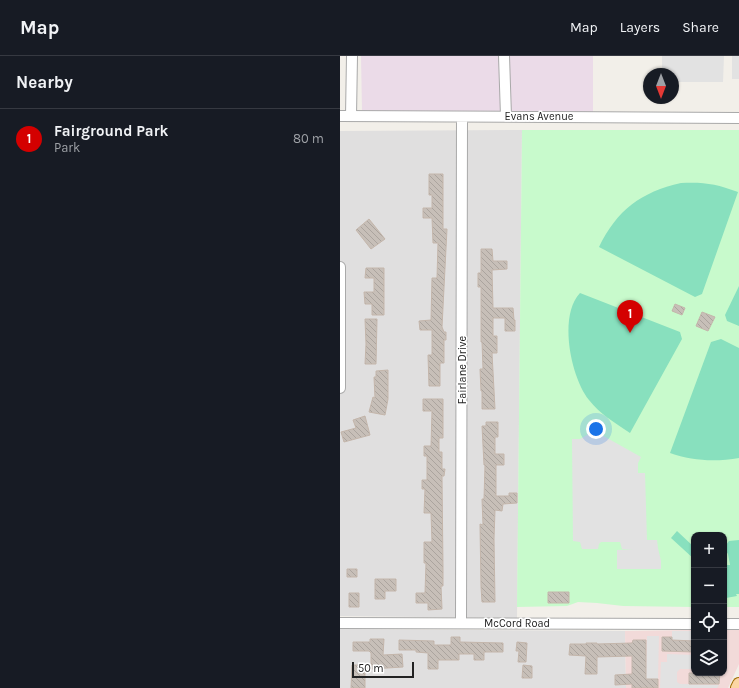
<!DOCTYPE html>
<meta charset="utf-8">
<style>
:root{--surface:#171b24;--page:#20242c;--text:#f1f3f6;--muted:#9ea1a6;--line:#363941;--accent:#d40000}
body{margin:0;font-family:Karla,sans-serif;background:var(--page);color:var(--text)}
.controls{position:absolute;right:12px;bottom:12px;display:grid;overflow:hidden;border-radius:8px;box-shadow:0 1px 3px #0004}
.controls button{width:36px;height:36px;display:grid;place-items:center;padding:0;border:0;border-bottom:1px solid var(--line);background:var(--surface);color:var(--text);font:20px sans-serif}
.compass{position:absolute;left:303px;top:12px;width:36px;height:36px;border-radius:50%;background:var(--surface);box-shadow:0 1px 3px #0004;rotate:180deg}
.scale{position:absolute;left:12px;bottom:10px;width:62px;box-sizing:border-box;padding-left:4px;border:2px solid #222;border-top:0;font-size:11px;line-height:14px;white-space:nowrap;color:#222;-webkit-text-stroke:3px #fff;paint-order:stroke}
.you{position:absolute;left:256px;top:373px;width:14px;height:14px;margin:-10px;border:3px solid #fff;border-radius:50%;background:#1a73e8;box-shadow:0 0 0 6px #1a73e833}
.badge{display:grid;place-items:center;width:26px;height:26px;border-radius:50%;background:var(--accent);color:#fff;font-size:13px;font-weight:700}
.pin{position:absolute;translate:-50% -33px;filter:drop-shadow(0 1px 2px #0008)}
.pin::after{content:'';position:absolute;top:21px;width:14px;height:12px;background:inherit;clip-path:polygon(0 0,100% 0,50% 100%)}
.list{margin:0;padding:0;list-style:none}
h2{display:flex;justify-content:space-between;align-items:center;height:52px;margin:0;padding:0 16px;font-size:17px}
h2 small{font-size:13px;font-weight:400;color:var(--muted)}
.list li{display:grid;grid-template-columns:26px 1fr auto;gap:12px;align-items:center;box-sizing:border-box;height:60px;padding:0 16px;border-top:1px solid var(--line)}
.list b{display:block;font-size:15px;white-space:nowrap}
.list p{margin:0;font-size:13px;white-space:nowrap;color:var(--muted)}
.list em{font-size:13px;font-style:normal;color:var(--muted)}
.icon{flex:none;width:22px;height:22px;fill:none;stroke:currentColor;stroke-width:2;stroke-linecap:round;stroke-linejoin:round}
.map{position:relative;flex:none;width:399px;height:632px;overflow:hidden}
header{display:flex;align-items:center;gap:24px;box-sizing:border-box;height:56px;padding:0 20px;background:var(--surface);border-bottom:1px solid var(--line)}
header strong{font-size:19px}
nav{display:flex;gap:22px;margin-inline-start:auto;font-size:14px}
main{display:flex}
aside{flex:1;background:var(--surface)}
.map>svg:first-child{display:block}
.residential{fill:#e0dfdf}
.commercial{fill:#f2dad9}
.industrial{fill:#ebdbe8}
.park{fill:#c8facc}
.pitch{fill:#88e0be}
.parking{fill:#e2e2e2}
.building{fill:url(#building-back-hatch);stroke:#c4b6ab}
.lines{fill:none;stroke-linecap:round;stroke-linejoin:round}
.minor-casing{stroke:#a9a9a9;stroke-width:12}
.major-casing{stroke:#a06b00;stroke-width:14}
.minor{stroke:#fff;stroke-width:10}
.major{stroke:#fcd6a4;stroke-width:12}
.labels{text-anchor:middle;stroke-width:3;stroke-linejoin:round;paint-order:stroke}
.street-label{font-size:11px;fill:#222;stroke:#fff}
</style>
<header>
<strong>Map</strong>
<nav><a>Map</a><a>Layers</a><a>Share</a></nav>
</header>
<main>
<aside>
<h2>Nearby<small></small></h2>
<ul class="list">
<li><span class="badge">1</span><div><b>Fairground Park</b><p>Park</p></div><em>80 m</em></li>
</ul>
</aside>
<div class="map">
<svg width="399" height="632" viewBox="0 0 399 632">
<defs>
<pattern id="building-back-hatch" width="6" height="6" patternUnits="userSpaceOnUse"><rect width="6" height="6" fill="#c7bfb8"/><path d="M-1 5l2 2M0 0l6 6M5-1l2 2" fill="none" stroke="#aba49e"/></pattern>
</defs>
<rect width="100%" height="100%" fill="#f2efe9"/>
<!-- residential -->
<path class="residential" d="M182,74L177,562L0,560V75Z
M0,573L285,575L286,632H0Z"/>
<!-- commercial -->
<path class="commercial" d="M354,574V617H384V574H399V608L388,632H286L285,575Z"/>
<!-- industrial -->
<path class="industrial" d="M21,0H253V56L22,55Z"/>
<!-- park -->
<path class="park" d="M182,74H399V551H384V479H354V551L283,550L257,547L238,546L227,550L177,551Z"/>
<!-- pitch -->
<path class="pitch" d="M341,127C365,126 376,128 398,136L362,238L355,241L259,191C277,154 301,136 341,127Z
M399,230V270L387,265L385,259Z
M240,237L340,276L342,283L290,377C275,367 260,358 249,344C231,322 218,260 240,237Z
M381,283L399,292V402C376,406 352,405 330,397L371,286Z
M337,475L354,491V503L331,482Z
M399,484V538H396L397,540L386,542V540H384V503L386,505V509H390L388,498L384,492V488L386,489L389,485Z"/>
<!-- parking -->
<path class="parking" d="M322,0H384L383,26H333V18H322Z
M392,0H399V23H392Z
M251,373L301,401L298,407V417H305L307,484H317L318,492L321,505V513H277V494L293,493H282L280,486H261L259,488L258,493H242L240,486L233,485L232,383H240L247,379Z
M332,575H354V585L332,584Z
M307,580H319L318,623H306Z
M327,598L354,599V613H340L337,616V626L340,628L379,629L377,632H320L321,606H327Z"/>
<!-- building -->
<path class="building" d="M89,118H103V173H107L102,271L104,276H106V284H104V307H100V330H89L88,299H92V274H80L79,265L91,264L92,222H97L98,187H93L92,162H83V152H92V139H89Z
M29,163L45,183L31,193L16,174Z
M141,193H152L153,205H167V213L152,214L153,252H173L174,264H175V275H165V262H153V280H157V297H152L155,353H142V335H141L140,313H143L142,286H141V231H138V217H141Z
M26,212H44V259H32V248H25L24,236H34V222H25Z
M335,248L345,252L342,259L332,255Z
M362,256L375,261L368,275L356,270Z
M25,263H37L36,308H25L26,288Z
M48,314V343L45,359L29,356L33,341L35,342L34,321H36V315Z
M83,343H103V382H99V396H102V413H105L104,420H102L103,513V530H101L102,553L88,554V547H76V537H85L86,507H84V486H92L91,457H84L85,433H82V424H87V400H84V390H91L92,355H83Z
M25,360L30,379L4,386L1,376L16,372L13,364Z
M146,366H158V381H155V398H164V409H156V440H169V437H177V447L163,448L162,455L155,454L154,483L155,546H142L141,531L140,468L143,469L142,443H144L145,409H144L142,370H146Z
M7,513H17V521H7Z
M35,523H56V535H45V543H35Z
M208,536H229V547H208Z
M9,537H19V551H9Z
M111,581H120V586L163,587V596H144V604H134V598H119V604H98V613H88V597L76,596V594H59V584L94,585V589H111Z
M322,581H332V584L354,585V596L322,595Z
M30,583H44L43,599L62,598L63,611L31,613V597L29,595H13V586H30Z
M293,584H306V623H318V632H292V628L275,629V619L292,618V600L257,601V618H245L246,600L229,599L230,588H246V587H257V588L292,587Z
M177,586L187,587L186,606H178L179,595H176Z
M12,609H25V632H11Z
M183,609L192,610V622H182Z
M349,617H380L379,628H349Z"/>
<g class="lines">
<defs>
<path id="minor" d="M164,0L166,60
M0,60L399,62
M11,60L12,0
M0,211V332
M0,567L354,568
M121,567L122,61
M384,568H399"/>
<path id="major" d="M397,632L399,628"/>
</defs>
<!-- minor casing -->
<use href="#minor" class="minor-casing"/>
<!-- major casing -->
<use href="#major" class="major-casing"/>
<!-- minor -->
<use href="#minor" class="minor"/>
<!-- major -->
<use href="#major" class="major"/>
</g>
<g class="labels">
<!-- street labels -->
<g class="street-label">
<text x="199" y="64">Evans Avenue</text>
<text transform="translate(122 314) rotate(-90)" y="4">Fairlane Drive</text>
<text x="177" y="571">McCord Road</text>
</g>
</g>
</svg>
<div class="controls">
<button>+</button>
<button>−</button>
<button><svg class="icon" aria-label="locate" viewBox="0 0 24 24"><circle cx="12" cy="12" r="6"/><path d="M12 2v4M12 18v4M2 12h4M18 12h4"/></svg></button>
<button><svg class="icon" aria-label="layers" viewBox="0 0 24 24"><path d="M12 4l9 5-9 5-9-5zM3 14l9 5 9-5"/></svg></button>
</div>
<svg class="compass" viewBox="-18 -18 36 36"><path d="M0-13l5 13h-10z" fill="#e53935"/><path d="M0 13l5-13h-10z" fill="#9ea1a6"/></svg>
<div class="scale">50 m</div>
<div class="you"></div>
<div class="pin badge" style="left:290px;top:277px">1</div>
</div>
</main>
